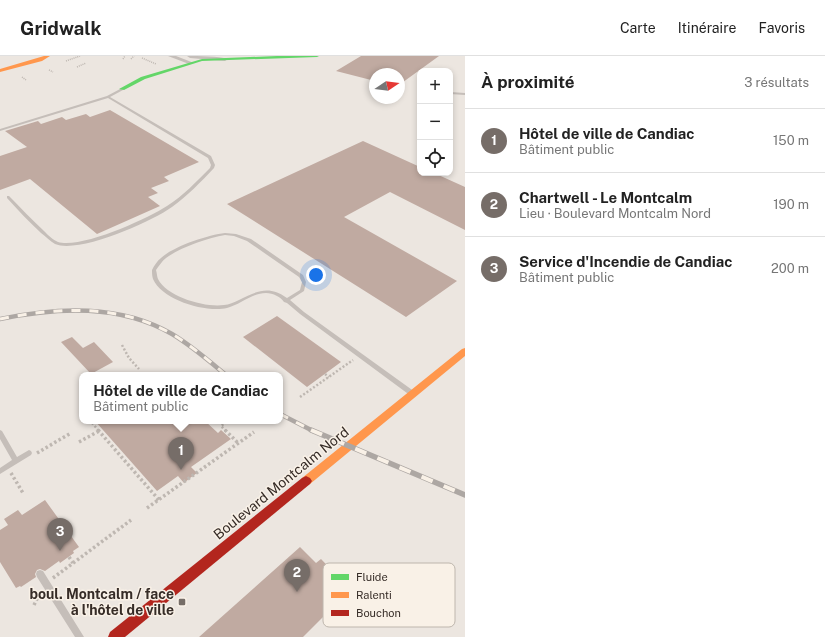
<!DOCTYPE html>
<html lang="fr">
<meta charset="utf-8">
<style>
:root{--surface:#fff;--page:#f6f6f6;--text:#222;--muted:#767676;--line:#e0e0e0;--accent:#766d68}
body{margin:0;font-family:"Public Sans",sans-serif;background:var(--page);color:var(--text)}
.controls{position:absolute;right:12px;top:12px;display:grid;overflow:hidden;border-radius:8px;box-shadow:0 2px 6px #0003}
.controls button{width:36px;height:36px;display:grid;place-items:center;padding:0;border:0;border-bottom:1px solid var(--line);background:var(--surface);color:var(--text);font:20px sans-serif}
.compass{position:absolute;left:369px;top:12px;width:36px;height:36px;border-radius:50%;background:var(--surface);box-shadow:0 2px 6px #0003;rotate:77deg}
.you{position:absolute;left:316px;top:219px;width:14px;height:14px;margin:-10px;border:3px solid #fff;border-radius:50%;background:#1a73e8;box-shadow:0 0 0 6px #1a73e833}
.badge{display:grid;place-items:center;width:26px;height:26px;border-radius:50%;background:var(--accent);color:#fff;font-size:13px;font-weight:700}
.pin{position:absolute;translate:-50% -33px;filter:drop-shadow(0 1px 2px #0008)}
.pin::after{content:'';position:absolute;top:21px;width:14px;height:12px;background:inherit;clip-path:polygon(0 0,100% 0,50% 100%)}
.popup{position:absolute;left:79px;top:316px;width:204px;height:52px;box-sizing:border-box;display:grid;place-content:center;border-radius:8px;background:var(--surface);filter:drop-shadow(0 1px 3px #0005);font-size:13px;white-space:nowrap;color:var(--muted)}
.popup b{font-size:15px;color:var(--text)}
.popup::after{content:'';position:absolute;left:50%;top:100%;margin-left:-8px;border:8px solid transparent;border-top-color:var(--surface)}
.list{margin:0;padding:0;list-style:none}
h2{display:flex;justify-content:space-between;align-items:center;height:52px;margin:0;padding:0 16px;font-size:17px}
h2 small{font-size:13px;font-weight:400;color:var(--muted)}
.list li{display:grid;grid-template-columns:26px 1fr auto;gap:12px;align-items:center;box-sizing:border-box;height:64px;padding:0 16px;border-top:1px solid var(--line)}
.list b{display:block;font-size:15px;white-space:nowrap}
.list p{margin:0;font-size:13px;white-space:nowrap;color:var(--muted)}
.list em{font-size:13px;font-style:normal;color:var(--muted)}
.icon{flex:none;width:22px;height:22px;fill:none;stroke:currentColor;stroke-width:2;stroke-linecap:round;stroke-linejoin:round}
.map{position:relative;flex:none;width:465px;height:581px;overflow:hidden}
header{display:flex;align-items:center;gap:24px;box-sizing:border-box;height:56px;padding:0 20px;background:var(--surface);border-bottom:1px solid var(--line)}
header strong{font-size:19px}
nav{display:flex;gap:22px;margin-inline-start:auto;font-size:14px}
main{display:flex}
aside{flex:1;background:var(--surface)}
.map>svg:first-child{display:block}
.building{fill:#c0aaa1}
.lines{fill:none;stroke-linecap:round;stroke-linejoin:round}
.path-far2{stroke:#beb7b1;stroke-width:1.5;stroke-dasharray:1 1;stroke-linecap:butt}
.path-far1{stroke:#beb7b1;stroke-width:2.5;stroke-dasharray:2 2;stroke-linecap:butt}
.path{stroke:#beb7b1;stroke-width:3.5;stroke-dasharray:2.5 2.5;stroke-linecap:butt}
.lane{fill:#c5beb9;fill-rule:evenodd}
.street{fill:#c5beb9;fill-rule:evenodd}
.fast{fill:#63d668;fill-rule:evenodd}
.slow{fill:#ff974d;fill-rule:evenodd}
.jam{fill:#b3261e;fill-rule:evenodd}
.rail-far1-casing{stroke:#ada7a3;stroke-width:4.5}
.rail-casing{stroke:#ada7a3;stroke-width:5.5}
.rail-far1{stroke:#f9f1e7;stroke-width:3;stroke-dasharray:9;stroke-linecap:butt}
.rail{stroke:#f9f1e7;stroke-width:4;stroke-dasharray:12;stroke-linecap:butt}
.poi-dot{fill:#766d68;stroke:#f9f1e7;stroke-width:1.5}
.labels{text-anchor:middle;stroke-width:3;stroke-linejoin:round;paint-order:stroke}
.near-street-label{font-size:14px;fill:#362c27;stroke:#f9f1e7}
.near-poi-label{font-size:14px;font-weight:bold;fill:#362c27;stroke:#f9f1e7;text-anchor:end}
.key{fill:#f9f1e7;stroke:#beb6ad;stroke-width:1}
.key-label{font-size:11px;fill:#362c27}
</style>
<header>
<strong>Gridwalk</strong>
<nav><a>Carte</a><a>Itinéraire</a><a>Favoris</a></nav>
</header>
<main>
<div class="map">
<svg width="465" height="581" viewBox="0 0 465 581">
<rect width="100%" height="100%" fill="#ece6e0"/>
<!-- building -->
<path class="building" d="M361,0H439L399,29V18H375V25L336,15Z
M110,54L199,106L164,121L169,125L151,132L158,137L148,141L160,150L97,178L30,123L0,134V100L27,91L5,75L38,65L41,68L62,61L66,64L86,58L90,61Z
M363,85L420,111V117H434L465,131V174L390,136L344,161L457,225L406,261L227,148Z
M277,260L341,306L307,331L243,281Z
M72,281L83,292L94,286L113,306L91,318L61,286Z
M95,365H205L218,377L221,374L231,383L191,411L197,417L190,422L184,427L178,420L157,435Z
M45,444L79,491L73,495L74,497L60,507L59,505L45,515L40,513L37,514L35,518L36,521L21,531L20,530L16,532L0,506V474L8,469L4,463L18,454L22,459Z
M300,491L316,507L321,503L348,531L339,540L341,543L303,581H199Z"/>
<g class="lines">
<!-- path-far2 -->
<path class="path-far2" d="M142,2L156,8
M123,3L125,0
M131,3L134,0
M66,5L80,0
M77,11L86,7
M49,14L53,16
M22,21L26,24"/>
<!-- path-far1 -->
<path class="path-far1" d="M122,289L129,302L139,313
M325,318L329,321
M300,341L353,304
M92,367L99,375
M226,375L221,370L228,365"/>
<!-- path -->
<path class="path" d="M98,374L159,444
M225,374L238,387
M79,386L99,375
M37,397L71,377
M11,417L23,437
M147,452L254,376
M69,501L73,507
M53,522L131,464
M34,549L40,537"/>
<!-- lane -->
<path class="lane" d="M122,32H123V34L110,41L211,100L215,109L214,112C201,126 187,140 172,151C151,166 79,198 55,188C50,185 45,180 41,177C29,166 18,154 7,142V140H9C21,152 32,164 44,175C48,179 53,184 58,186C81,193 147,163 167,150C183,140 197,125 210,112L211,109L208,102L108,42L0,75V73L107,40Z
M450,36L465,37V39L450,38Z
M225,177L236,178L251,183L303,219L306,226L304,235L290,244L304,256L415,336L416,338L415,340H411L300,258L287,247L284,246C281,241 273,237 266,237C252,237 240,249 227,252C206,257 162,244 153,223C152,220 152,217 152,214C154,210 157,205 161,202C174,190 208,179 225,177ZM225,179L234,180L247,185L299,221L302,226L300,234L287,242C269,229 257,235 239,244C234,246 229,249 224,249C206,252 167,241 158,223C157,221 157,217 156,214C159,210 162,205 166,202C181,191 208,182 225,179Z
M0,374L2,375L17,401L29,394L31,395L32,397L31,399L0,418V412L12,404L0,383Z
M40,514L43,515L84,581H75L37,521L36,518L37,515Z"/>
<!-- street -->
<path class="street" d="M168,0H176L194,7L189,8Z
M187,0C199,0 218,0 228,3L225,5L190,2Z"/>
<!-- fast -->
<path class="fast" d="M277,0H319L317,1L202,5L145,23L124,34L119,33L141,21L202,3Z"/>
<!-- slow -->
<path class="slow" d="M44,0H50L42,5L0,16V13Z
M465,292V300L310,428L306,430L302,428L300,425L302,422L462,293Z"/>
<!-- jam -->
<path class="jam" d="M306,420L310,422L312,425L310,428L125,581H108L110,576L302,422Z"/>
<defs>
<path id="rail-far1" d="M0,263C58,251 120,248 172,278C192,290 209,305 226,319
M280,358L313,375"/>
<path id="rail" d="M311,374L465,439"/>
</defs>
<!-- rail-far1 casing -->
<use href="#rail-far1" class="rail-far1-casing"/>
<!-- rail casing -->
<use href="#rail" class="rail-casing"/>
<!-- rail-far1 -->
<use href="#rail-far1" class="rail-far1"/>
<!-- rail -->
<use href="#rail" class="rail"/>
</g>
<!-- markers -->
<rect class="poi-dot" x="178" y="542" width="8" height="8" rx="2"/>
<g class="labels">
<!-- near-street labels -->
<g class="near-street-label">
<text transform="translate(281 427) rotate(-39)" y="5">Boulevard Montcalm Nord</text>
</g>
<!-- near-poi labels -->
<g class="near-poi-label">
<text x="174" y="543">boul. Montcalm / face<tspan x="174" dy="16">à l'hôtel de ville</tspan></text>
</g>
</g>
<!-- legend -->
<rect x="323" y="507" width="132" height="64" rx="6" class="key"/>
<rect x="331" y="518" width="18" height="6" fill="#63d668"/>
<rect x="331" y="536" width="18" height="6" fill="#ff974d"/>
<rect x="331" y="554" width="18" height="6" fill="#b3261e"/>
<g class="key-label">
<text x="356" y="525">Fluide</text>
<text x="356" y="543">Ralenti</text>
<text x="356" y="561">Bouchon</text>
</g>
</svg>
<div class="controls">
<button>+</button>
<button>−</button>
<button><svg class="icon" aria-label="locate" viewBox="0 0 24 24"><circle cx="12" cy="12" r="6"/><path d="M12 2v4M12 18v4M2 12h4M18 12h4"/></svg></button>
</div>
<svg class="compass" viewBox="-18 -18 36 36"><path d="M0-13l5 13h-10z" fill="#e53935"/><path d="M0 13l5-13h-10z" fill="#767676"/></svg>
<div class="you"></div>
<div class="pin badge" style="left:181px;top:414px">1</div>
<div class="popup"><b>Hôtel de ville de Candiac</b>Bâtiment public</div>
<div class="pin badge" style="left:297px;top:536px">2</div>
<div class="pin badge" style="left:60px;top:495px">3</div>
</div>
<aside>
<h2>À proximité<small>3 résultats</small></h2>
<ul class="list">
<li><span class="badge">1</span><div><b>Hôtel de ville de Candiac</b><p>Bâtiment public</p></div><em>150 m</em></li>
<li><span class="badge">2</span><div><b>Chartwell - Le Montcalm</b><p>Lieu · Boulevard Montcalm Nord</p></div><em>190 m</em></li>
<li><span class="badge">3</span><div><b>Service d'Incendie de Candiac</b><p>Bâtiment public</p></div><em>200 m</em></li>
</ul>
</aside>
</main>
